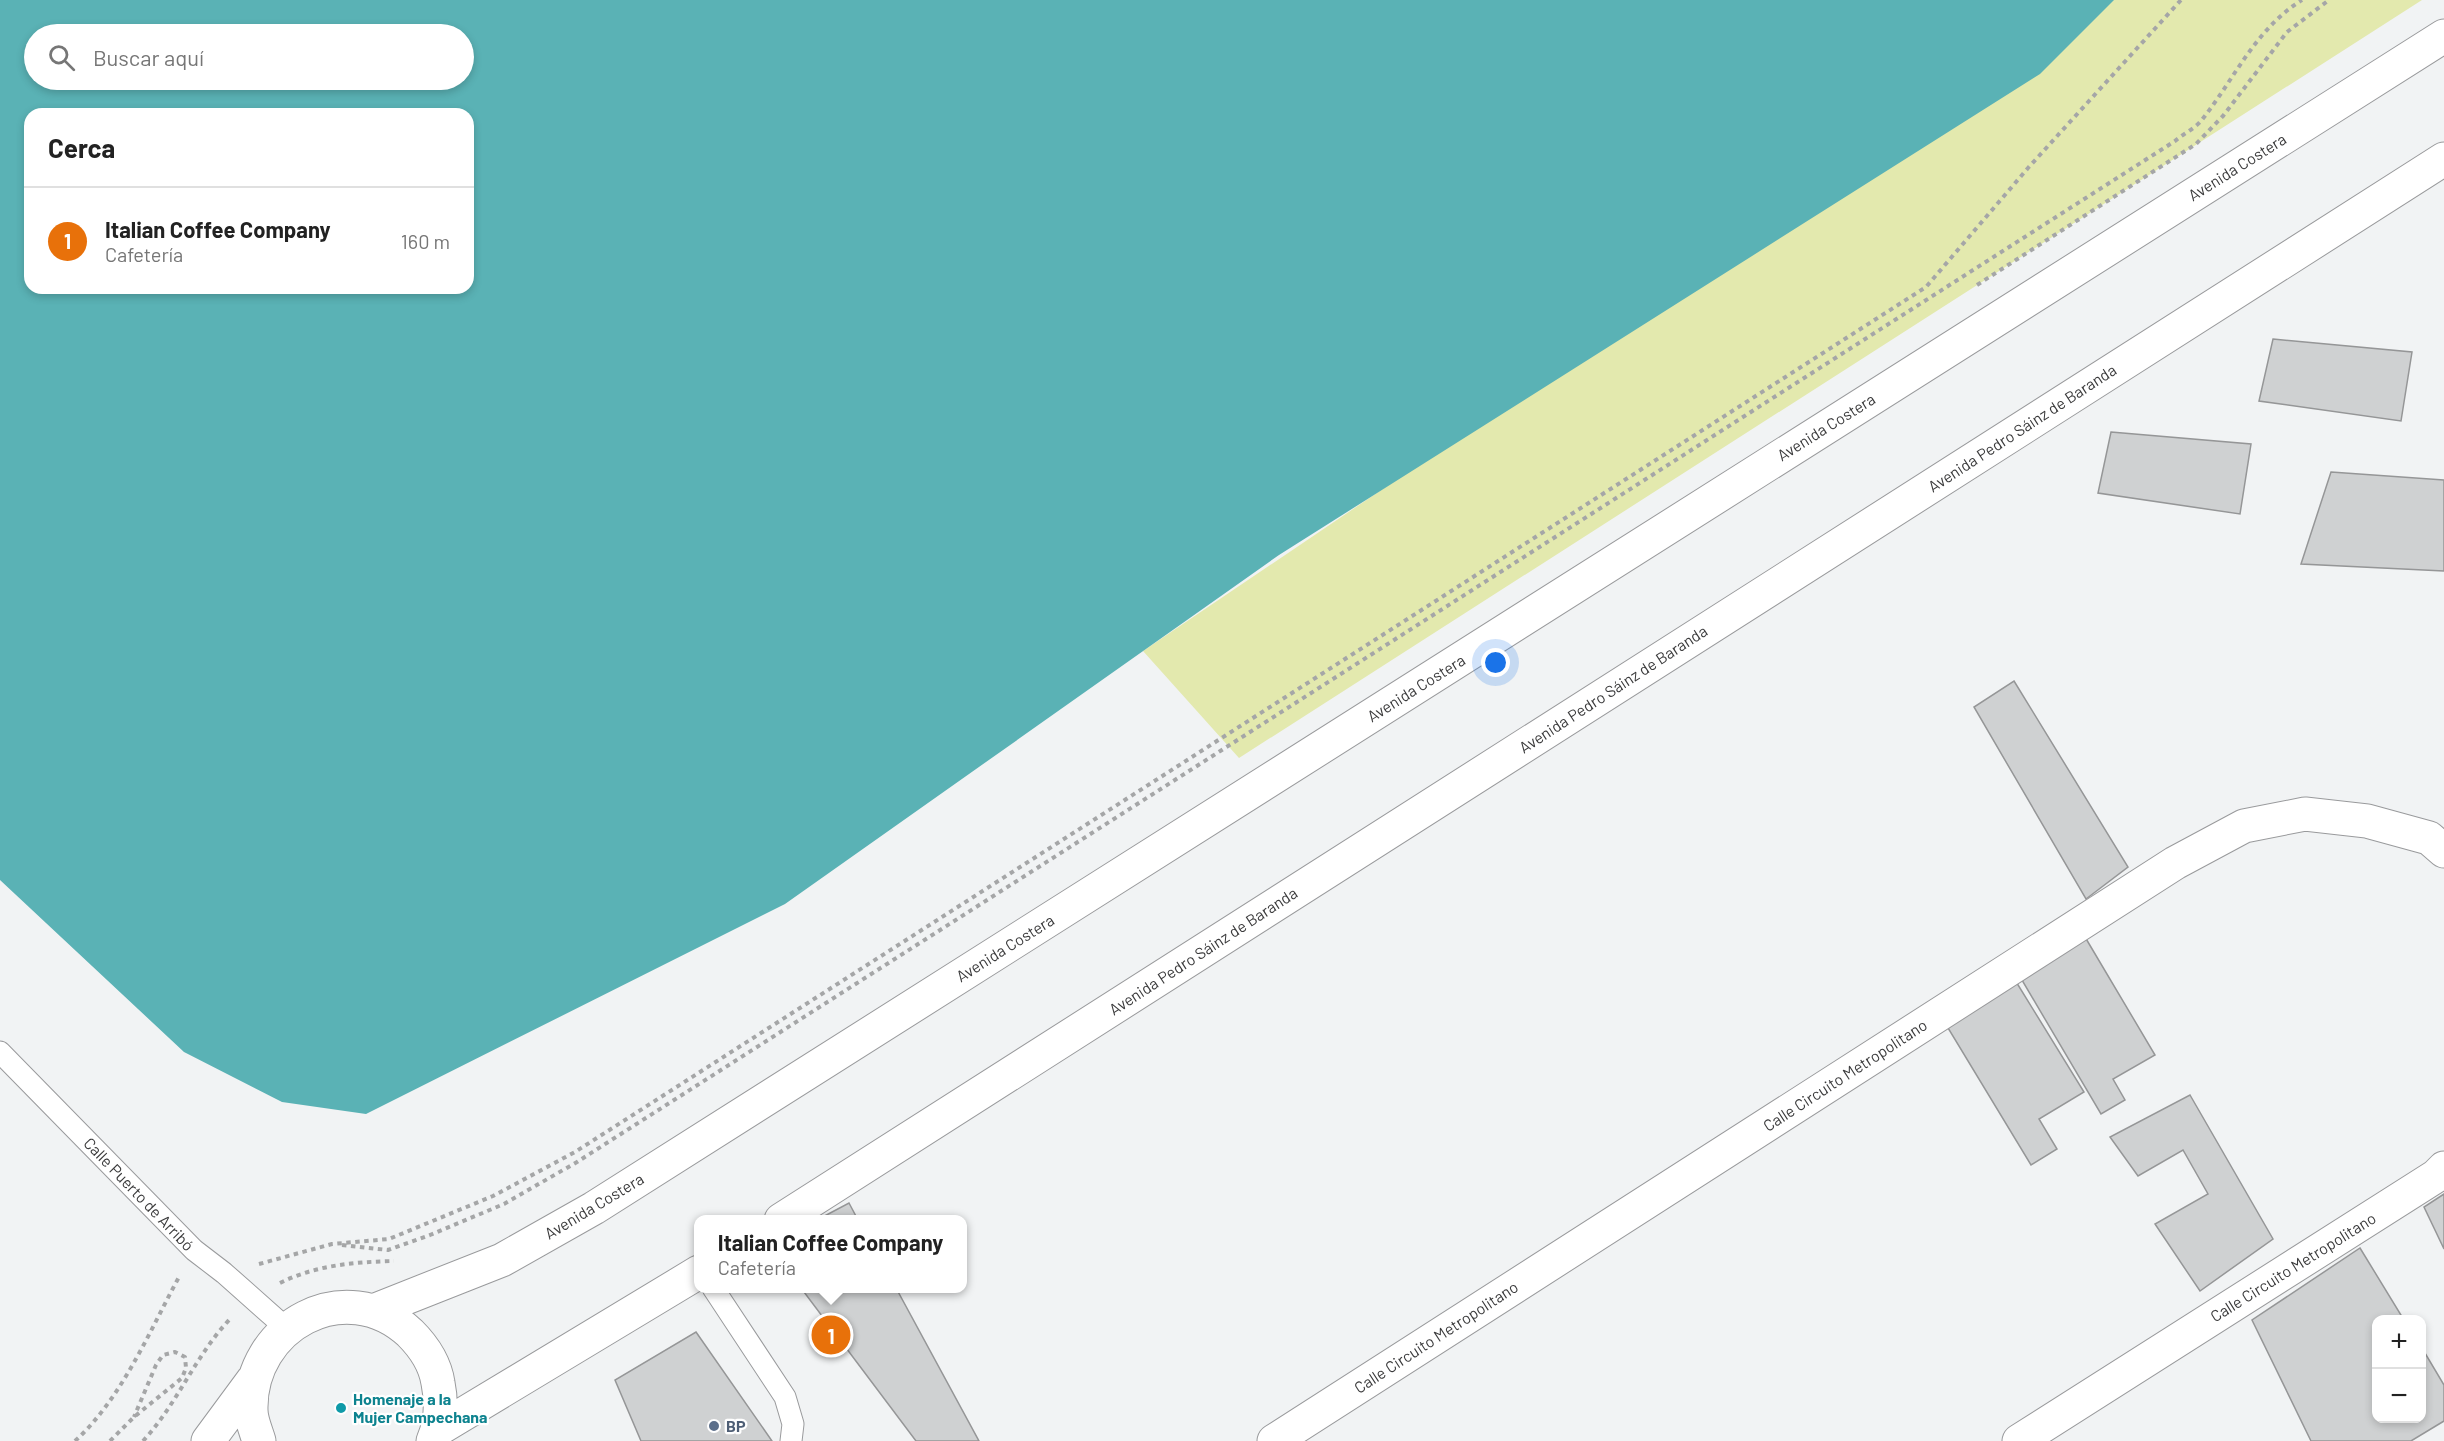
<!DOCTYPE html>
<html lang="es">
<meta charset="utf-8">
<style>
:root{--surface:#fff;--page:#f6f6f6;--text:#222;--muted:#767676;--line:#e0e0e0;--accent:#2079a8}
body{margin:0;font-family:Barlow,sans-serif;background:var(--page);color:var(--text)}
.controls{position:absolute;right:18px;bottom:18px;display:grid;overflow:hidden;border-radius:12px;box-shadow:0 3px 9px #0003}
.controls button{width:54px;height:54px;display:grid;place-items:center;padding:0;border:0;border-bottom:2px solid var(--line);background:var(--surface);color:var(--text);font:30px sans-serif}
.you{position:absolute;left:1496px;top:663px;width:21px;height:21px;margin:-15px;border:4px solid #fff;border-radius:50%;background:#1a73e8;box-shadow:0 0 0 9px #1a73e833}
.badge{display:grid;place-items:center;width:39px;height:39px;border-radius:50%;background:var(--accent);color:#fff;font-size:20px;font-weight:700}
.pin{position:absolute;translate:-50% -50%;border:3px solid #fff;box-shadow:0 2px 6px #0006}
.popup{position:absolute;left:694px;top:1215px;width:273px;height:78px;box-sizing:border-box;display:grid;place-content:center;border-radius:12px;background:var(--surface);filter:drop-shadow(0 2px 4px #0005);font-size:20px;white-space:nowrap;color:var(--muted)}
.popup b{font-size:22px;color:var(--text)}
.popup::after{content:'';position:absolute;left:50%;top:100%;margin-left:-12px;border:12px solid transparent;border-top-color:var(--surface)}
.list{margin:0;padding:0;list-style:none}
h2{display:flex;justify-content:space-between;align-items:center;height:78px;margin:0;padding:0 24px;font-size:26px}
h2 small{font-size:20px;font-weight:400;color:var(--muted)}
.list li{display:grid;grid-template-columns:39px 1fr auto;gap:18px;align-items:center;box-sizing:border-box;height:108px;padding:0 24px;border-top:2px solid var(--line)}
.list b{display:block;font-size:22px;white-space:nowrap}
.list p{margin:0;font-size:20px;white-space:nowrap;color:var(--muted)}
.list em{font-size:20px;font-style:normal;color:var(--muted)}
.icon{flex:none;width:33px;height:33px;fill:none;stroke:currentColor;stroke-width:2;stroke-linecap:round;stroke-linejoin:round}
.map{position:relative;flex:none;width:2444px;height:1441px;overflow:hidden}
.search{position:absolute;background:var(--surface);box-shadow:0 3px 9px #0003;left:24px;top:24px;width:450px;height:66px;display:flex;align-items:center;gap:15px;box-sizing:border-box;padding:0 21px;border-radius:33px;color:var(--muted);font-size:22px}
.panel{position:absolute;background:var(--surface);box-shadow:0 3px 9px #0003;left:24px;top:108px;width:450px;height:186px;border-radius:18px}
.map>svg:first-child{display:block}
.green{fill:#e3e9ae}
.water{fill:#5ab2b5;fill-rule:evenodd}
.building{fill:#cfd1d2;stroke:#959697;stroke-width:1.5}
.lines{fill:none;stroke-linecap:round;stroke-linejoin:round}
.service-casing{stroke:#999a9c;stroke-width:23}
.minor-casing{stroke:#999a9c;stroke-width:35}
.primary-casing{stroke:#999a9c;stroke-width:35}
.path{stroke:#a5a6a7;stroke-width:4;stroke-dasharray:4.5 4.5;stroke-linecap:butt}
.service{stroke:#fff;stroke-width:21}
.minor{stroke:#fff;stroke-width:33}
.primary{stroke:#fff;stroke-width:33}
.culture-dot{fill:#0f9aa8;stroke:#fff;stroke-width:2}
.service-dot{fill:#5c6f8a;stroke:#fff;stroke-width:2}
.labels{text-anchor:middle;stroke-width:4.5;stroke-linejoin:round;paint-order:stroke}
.street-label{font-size:16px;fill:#3b3b3c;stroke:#fff}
.culture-label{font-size:16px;font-weight:bold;fill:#0d838f;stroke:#fff;text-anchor:start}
.service-label{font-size:16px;font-weight:bold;fill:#4e5e75;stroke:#fff;text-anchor:start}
</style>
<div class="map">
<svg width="2444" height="1441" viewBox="0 0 2444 1441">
<rect width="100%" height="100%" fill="#f1f3f4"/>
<!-- green -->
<path class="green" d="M2066,0H2422L1239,758L1143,651L1911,132Z"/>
<!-- water -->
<path class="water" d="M0,0H2114L2040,74L1279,555L785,904L366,1114L282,1102L184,1052L0,880ZM34,34H464V80H34ZM30,114H468V288H30Z"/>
<!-- building -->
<path class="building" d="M2273,339L2412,352L2401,421L2259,401Z
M2111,432L2251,444L2240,514L2098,493Z
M2331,472L2444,480V571L2301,564Z
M2014,681L2128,867L2086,899L1974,707Z
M2085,937L2155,1055L2113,1079L2125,1100L2101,1114L2019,975Z
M2015,980L2084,1092L2039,1119L2057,1149L2031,1165L1945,1023Z
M2190,1095L2273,1239L2200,1291L2155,1224L2208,1194L2183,1150L2138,1176L2110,1137Z
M2444,1194V1249L2424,1207Z
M849,1203L858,1220H817Z
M2360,1248L2404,1320H2376V1418H2422V1348L2444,1385V1421L2411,1441H2311L2252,1320Z
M801,1288H896L979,1441H916Z
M696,1332L772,1441H641L615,1380Z"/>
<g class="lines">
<defs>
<path id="service" d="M0,1052L194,1250L224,1273L286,1328
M713,1288L785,1397L793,1424L791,1441"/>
<path id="minor" d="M1274,1441L2175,863L2244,826L2305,814L2367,821L2429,838L2444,851
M2019,1441L2436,1176L2444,1168"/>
<path id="primary" d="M781,1220L2444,159
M373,1311L502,1260L594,1208L2444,36
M437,1430L699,1272
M208,1441L253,1380
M259,1441C256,1431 251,1420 251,1410C249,1326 345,1273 410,1333C424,1347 435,1363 438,1383C442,1403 441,1423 433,1441"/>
</defs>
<!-- service casing -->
<use href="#service" class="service-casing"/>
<!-- minor casing -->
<use href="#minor" class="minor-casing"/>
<!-- primary casing -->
<use href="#primary" class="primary-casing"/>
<!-- path -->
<path class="path" d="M1977,285L2196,144L2223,116L2287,32L2329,0
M342,1245L388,1250L430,1235L504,1204L577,1162L2175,141C2183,134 2194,129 2201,121C2234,80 2255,29 2302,0
M259,1264L332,1244L389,1239L493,1196L575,1152L1926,287L2028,168L2181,0
M280,1283C316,1265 354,1262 394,1261
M75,1441C122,1398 149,1332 179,1277
M110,1441L134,1417L182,1378L186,1368L185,1357L175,1352L163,1355L156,1365L134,1417
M143,1441C178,1403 195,1356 230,1319"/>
<!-- service -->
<use href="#service" class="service"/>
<!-- minor -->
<use href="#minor" class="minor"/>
<!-- primary -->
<use href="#primary" class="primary"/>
</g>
<!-- markers -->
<circle class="culture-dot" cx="341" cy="1408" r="6"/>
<circle class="service-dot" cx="714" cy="1426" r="6"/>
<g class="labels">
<!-- street labels -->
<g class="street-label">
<text transform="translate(2237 167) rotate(-32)" y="6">Avenida Costera</text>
<text transform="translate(1826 427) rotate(-32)" y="6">Avenida Costera</text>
<text transform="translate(2022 428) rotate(-33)" y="6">Avenida Pedro Sáinz de Baranda</text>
<text transform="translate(1416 688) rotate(-32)" y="6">Avenida Costera</text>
<text transform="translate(1613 689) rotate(-33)" y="6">Avenida Pedro Sáinz de Baranda</text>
<text transform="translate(1005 948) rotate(-32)" y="6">Avenida Costera</text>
<text transform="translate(1203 951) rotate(-33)" y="6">Avenida Pedro Sáinz de Baranda</text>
<text transform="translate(1845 1075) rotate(-33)" y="6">Calle Circuito Metropolitano</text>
<text transform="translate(139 1194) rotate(46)" y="6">Calle Puerto de Arribó</text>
<text transform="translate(594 1206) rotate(-31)" y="6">Avenida Costera</text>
<text transform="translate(2293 1267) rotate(-32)" y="6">Calle Circuito Metropolitano</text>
<text transform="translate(1436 1337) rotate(-33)" y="6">Calle Circuito Metropolitano</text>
</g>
<!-- culture labels -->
<g class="culture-label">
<text x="353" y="1405">Homenaje a la<tspan x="353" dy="18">Mujer Campechana</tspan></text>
</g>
<!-- service labels -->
<g class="service-label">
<text x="726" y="1432">BP</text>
</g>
</g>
</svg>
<div class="controls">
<button>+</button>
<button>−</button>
</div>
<div class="you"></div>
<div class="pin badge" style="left:831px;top:1335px;background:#e8710a">1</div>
<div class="popup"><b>Italian Coffee Company</b>Cafetería</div>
<div class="search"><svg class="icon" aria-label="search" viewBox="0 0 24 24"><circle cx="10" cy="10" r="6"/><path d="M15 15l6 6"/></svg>Buscar aquí</div>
<section class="panel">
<h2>Cerca<small></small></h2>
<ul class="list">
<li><span class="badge" style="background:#e8710a">1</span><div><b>Italian Coffee Company</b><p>Cafetería</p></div><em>160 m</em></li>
</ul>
</section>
</div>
